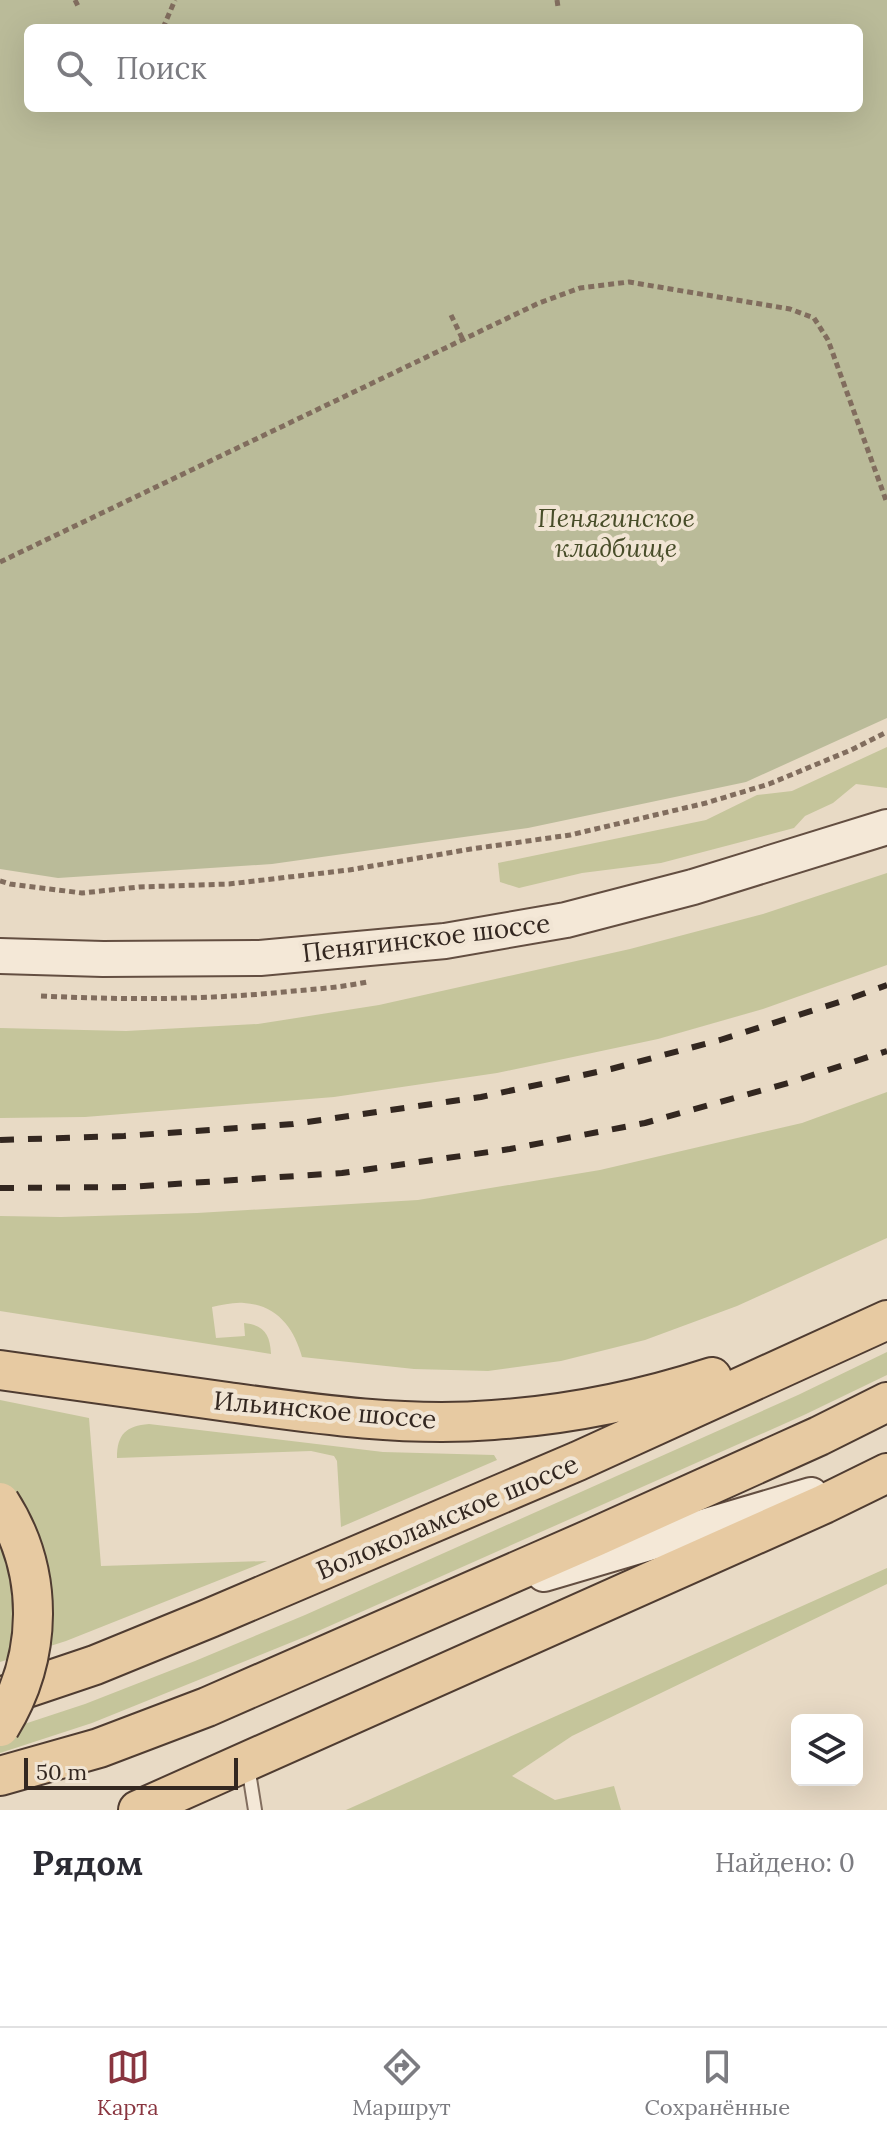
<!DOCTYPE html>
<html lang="ru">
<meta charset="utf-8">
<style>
:root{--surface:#fff;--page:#f2f2f3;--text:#2b2b33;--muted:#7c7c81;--line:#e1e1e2;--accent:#89353f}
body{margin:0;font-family:Lora,serif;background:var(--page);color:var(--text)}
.controls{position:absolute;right:24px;bottom:24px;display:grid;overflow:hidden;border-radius:12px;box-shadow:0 8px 32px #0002}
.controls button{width:72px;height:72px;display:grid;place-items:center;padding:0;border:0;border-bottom:2px solid var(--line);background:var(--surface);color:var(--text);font:40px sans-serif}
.scale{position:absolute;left:24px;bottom:20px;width:214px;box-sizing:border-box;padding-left:8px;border:4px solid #332720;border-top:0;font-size:22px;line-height:28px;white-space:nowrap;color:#332720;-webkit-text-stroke:6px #f1e5d4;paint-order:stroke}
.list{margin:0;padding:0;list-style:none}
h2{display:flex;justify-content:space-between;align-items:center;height:104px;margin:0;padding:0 32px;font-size:34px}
h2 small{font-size:26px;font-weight:400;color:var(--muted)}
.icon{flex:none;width:44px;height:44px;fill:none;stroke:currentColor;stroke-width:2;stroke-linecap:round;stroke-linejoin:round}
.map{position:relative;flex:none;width:887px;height:1810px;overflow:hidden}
.search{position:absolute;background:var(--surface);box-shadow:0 8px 32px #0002;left:24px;right:24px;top:24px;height:88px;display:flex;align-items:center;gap:20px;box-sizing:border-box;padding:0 28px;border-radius:12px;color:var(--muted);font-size:30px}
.sheet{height:216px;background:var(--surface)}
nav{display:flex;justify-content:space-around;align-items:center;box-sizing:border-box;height:112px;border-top:2px solid var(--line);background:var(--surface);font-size:22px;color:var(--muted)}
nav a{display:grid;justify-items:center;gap:4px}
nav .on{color:var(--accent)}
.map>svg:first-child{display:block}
.green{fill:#c5c59b}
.cemetery{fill:#babb99;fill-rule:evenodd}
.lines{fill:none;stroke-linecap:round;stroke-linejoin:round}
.service-casing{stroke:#816d5e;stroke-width:16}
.secondary-casing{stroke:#634e41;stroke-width:38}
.primary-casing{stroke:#4f3c31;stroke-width:42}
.path{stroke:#816d5e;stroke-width:5;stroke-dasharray:6 4;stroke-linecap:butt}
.service{stroke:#f4e8d7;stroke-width:12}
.secondary{stroke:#f4e8d7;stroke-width:34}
.primary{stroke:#e7caa2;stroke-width:38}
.rail{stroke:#332720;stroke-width:6;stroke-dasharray:14 14;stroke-linecap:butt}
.primary-bridge-casing{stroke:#4f3c31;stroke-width:42;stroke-linecap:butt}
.primary-bridge{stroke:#e7caa2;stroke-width:38}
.labels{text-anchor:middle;stroke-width:8;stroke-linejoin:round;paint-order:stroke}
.park-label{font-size:26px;font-style:italic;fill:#484d29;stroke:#f1e5d4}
.street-label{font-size:26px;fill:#332720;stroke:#f1e5d4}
</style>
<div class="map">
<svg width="887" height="1810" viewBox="0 0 887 1810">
<rect width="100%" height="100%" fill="#e8dac5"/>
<!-- green -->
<path class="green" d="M887,747V788L856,784L833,803L805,816L794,828L661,863L582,873L519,888L500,882L498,863L706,820L757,795L792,791Z
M887,873V965L763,1009L658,1039L497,1073L334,1097L85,1117L0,1118V1028L126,1031L258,1024L379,1005L630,949L763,914Z
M887,1092V1238L737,1306L645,1340L561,1361L488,1371L414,1369L302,1357C294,1328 277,1305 244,1303C234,1302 222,1305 212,1307L216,1338L245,1336L244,1323C264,1325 270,1334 271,1354L0,1311V1216L61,1217L197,1213L418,1200L600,1170L802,1123Z
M887,1352V1375L804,1415L307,1636L92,1723L0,1753V1732L85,1704L195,1661L305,1615L798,1395Z
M0,1400L89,1418L101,1566L267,1561L66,1641L0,1662Z
M149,1424L383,1452L494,1455L497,1460L341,1527L337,1461L334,1456L311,1451L117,1458C117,1434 126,1426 149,1424Z
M887,1568V1584L572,1736L512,1776L555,1800L614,1786L621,1810H346Z"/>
<!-- cemetery -->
<path class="cemetery" d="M0,0H887V718L746,782L528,828L272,864L58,878L0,869ZM28,28H859V108H28Z"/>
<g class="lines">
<defs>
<path id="service" d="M248,1766L255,1810"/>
<path id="secondary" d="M0,956L103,959L260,958L445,941L566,920L693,887L887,827
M544,1574L811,1495"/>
<path id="primary" d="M0,1370C76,1381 152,1391 228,1402C315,1414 405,1427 493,1420C568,1415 641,1400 712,1377
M0,1697L95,1665L210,1618L578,1461L887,1320
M0,1776L99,1748L207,1707L595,1537L819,1436L887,1402
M138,1810L824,1504L887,1473"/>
</defs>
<!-- service casing -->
<use href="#service" class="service-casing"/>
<!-- secondary casing -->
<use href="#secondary" class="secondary-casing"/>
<!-- primary casing -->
<use href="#primary" class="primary-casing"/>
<!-- path -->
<path class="path" d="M75,0L78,6
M557,0L558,7
M163,28L175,0
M451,315L463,340
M0,562L539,303L580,288L629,282L790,309L814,318L828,340L887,503
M0,881L10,884L82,893L139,887L229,884L349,870L471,849L570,835L706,803L769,784L851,750L887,732
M41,996C126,1000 209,1000 294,991C318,989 343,987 367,982"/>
<!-- service -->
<use href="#service" class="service"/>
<!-- secondary -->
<use href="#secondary" class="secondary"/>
<!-- primary -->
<use href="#primary" class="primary"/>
<!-- rail -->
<path class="rail" d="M0,1140L124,1136L293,1124L481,1097L611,1069L720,1040L849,999L887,985
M0,1188L129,1187L342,1173L510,1149L645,1123L788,1083L887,1051"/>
<defs>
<path id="primary-bridge" d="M0,1502C45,1572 43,1657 0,1727"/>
</defs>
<!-- primary-bridge casing -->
<use href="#primary-bridge" class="primary-bridge-casing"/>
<!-- primary-bridge -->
<use href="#primary-bridge" class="primary-bridge"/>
</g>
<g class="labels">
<!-- park labels -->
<g class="park-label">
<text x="616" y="527">Пенягинское<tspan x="616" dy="30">кладбище</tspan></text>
</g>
<!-- street labels -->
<g class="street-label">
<text transform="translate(426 938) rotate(-7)" y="9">Пенягинское шоссе</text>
<text transform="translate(325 1410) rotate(5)" y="9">Ильинское шоссе</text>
<text transform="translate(447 1517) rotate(-23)" y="9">Волоколамское шоссе</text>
</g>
</g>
</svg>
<div class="controls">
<button><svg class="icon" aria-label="layers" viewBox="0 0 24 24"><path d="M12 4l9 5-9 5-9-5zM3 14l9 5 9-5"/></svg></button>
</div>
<div class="scale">50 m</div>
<div class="search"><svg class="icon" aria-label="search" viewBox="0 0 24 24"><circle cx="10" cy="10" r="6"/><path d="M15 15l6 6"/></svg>Поиск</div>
</div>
<section class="sheet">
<h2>Рядом<small>Найдено: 0</small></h2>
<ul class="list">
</ul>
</section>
<nav>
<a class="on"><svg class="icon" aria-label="map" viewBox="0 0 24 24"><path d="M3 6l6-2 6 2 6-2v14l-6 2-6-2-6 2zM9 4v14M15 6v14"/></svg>Карта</a>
<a><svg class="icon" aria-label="directions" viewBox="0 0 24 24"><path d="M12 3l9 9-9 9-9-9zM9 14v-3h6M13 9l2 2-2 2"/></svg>Маршрут</a>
<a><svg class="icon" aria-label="saved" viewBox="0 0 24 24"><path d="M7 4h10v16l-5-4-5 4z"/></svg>Сохранённые</a>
</nav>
